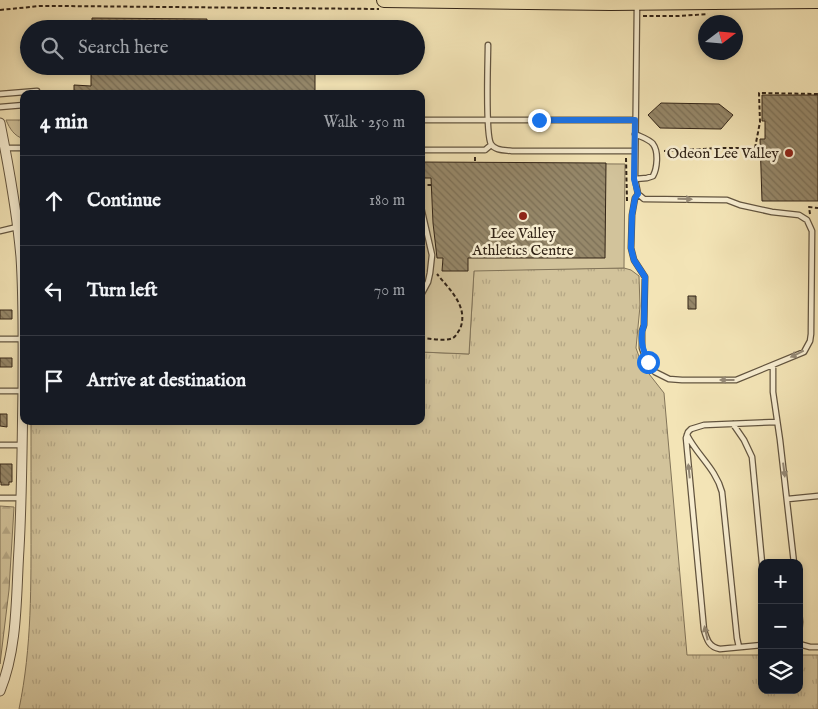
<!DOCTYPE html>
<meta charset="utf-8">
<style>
:root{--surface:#171b24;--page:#242831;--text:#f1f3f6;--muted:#9ea1a6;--line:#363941}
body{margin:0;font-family:"IM FELL English",serif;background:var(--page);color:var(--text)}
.controls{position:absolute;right:15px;bottom:15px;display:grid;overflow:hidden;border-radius:10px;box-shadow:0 2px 8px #0003}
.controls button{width:45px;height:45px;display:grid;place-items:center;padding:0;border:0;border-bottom:1px solid var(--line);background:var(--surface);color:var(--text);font:25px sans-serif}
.compass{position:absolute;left:698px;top:15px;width:45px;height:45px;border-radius:50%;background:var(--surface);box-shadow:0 2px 8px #0003;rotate:74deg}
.stop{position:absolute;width:15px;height:15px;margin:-11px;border:4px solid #1a73e8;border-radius:50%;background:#fff}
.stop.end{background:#1a73e8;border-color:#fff;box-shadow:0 1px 5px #0008}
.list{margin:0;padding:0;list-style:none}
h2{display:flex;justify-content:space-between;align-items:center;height:65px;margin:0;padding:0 20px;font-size:21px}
h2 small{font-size:16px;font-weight:400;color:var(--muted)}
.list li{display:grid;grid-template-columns:32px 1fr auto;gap:15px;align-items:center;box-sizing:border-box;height:90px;padding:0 20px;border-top:1px solid var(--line)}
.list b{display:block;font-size:19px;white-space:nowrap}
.list em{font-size:16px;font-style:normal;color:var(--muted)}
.icon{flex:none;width:28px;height:28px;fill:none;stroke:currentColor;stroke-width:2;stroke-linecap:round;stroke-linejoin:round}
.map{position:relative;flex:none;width:818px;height:709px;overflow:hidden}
.search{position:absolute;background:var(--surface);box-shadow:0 2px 8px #0003;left:20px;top:20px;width:405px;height:55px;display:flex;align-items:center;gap:12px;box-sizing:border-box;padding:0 18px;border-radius:28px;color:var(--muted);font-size:19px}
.panel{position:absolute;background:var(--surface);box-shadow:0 2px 8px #0003;left:20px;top:90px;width:405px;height:335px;border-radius:10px}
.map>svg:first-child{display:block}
.grass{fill:url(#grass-tufts);stroke:#827459}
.forest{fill:url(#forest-firs);stroke:#827459}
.pitch{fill:#d2c39b;stroke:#827459}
.building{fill:url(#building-back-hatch);stroke:#322417}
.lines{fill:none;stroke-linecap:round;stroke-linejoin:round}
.service-casing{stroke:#62543f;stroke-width:7}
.minor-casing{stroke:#62543f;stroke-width:11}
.primary-casing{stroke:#322417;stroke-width:16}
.path{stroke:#322417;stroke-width:2;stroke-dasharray:4 2.5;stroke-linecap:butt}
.service{stroke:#f7edd0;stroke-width:4.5}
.minor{stroke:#f7edd0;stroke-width:9}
.primary{stroke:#f3e4b6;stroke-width:14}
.oneway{fill:#948874}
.route{stroke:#1a73e8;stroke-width:6}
.poi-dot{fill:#8f2418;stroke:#f7edd0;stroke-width:2}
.labels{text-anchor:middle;stroke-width:5;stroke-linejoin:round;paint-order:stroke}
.poi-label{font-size:15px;fill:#322417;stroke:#f7edd0;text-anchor:end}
</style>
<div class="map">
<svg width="818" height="709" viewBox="0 0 818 709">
<defs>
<pattern id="grass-tufts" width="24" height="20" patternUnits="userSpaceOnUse" patternTransform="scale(1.25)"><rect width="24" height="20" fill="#d2c39b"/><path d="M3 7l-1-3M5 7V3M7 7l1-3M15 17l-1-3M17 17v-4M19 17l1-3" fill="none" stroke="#b5a785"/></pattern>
<pattern id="forest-firs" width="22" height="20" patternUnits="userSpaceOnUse" patternTransform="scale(1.25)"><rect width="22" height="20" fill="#d2c39b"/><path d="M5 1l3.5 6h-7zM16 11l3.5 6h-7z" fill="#b5a785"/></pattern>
<pattern id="building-back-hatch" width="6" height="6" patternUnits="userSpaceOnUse" patternTransform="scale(1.25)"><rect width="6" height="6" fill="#96886a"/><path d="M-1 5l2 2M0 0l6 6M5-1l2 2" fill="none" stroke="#7b6f56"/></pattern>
</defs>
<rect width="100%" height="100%" fill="#f3e4b6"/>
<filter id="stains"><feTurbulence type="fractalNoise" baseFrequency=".004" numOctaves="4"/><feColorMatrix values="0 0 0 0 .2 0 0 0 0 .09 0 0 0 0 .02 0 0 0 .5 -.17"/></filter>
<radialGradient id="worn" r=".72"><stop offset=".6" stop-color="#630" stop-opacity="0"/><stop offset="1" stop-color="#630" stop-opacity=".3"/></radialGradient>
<!-- grass -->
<path class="grass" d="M6,120H24V139C14,136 10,129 6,120Z
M624,268L631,270L639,276L640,306L636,348L642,365L664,393L687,655H762V690H799V655H818V709H19C32,647 31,584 31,521C31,488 31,455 31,421H421V352L469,354L474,270Z"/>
<!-- forest -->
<path class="forest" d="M0,506L14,507L9,590L0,664Z"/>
<!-- pitch -->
<path class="pitch" d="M421,163L625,164L624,268L474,271L469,354L421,352Z"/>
<!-- building -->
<path class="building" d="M92,18L207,19V29H92Z
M91,66H315V94H74V85L91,86Z
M762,95H818V201H762L760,139H765V121H762Z
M661,103L719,104L733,115L721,129L660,128L648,115Z
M421,162L606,163L605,258H468V271H442L443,258H437L433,223L431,178H421Z
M688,296H696V309H688Z
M0,310H12V319H0Z
M0,358H12V367H0Z
M0,414H7V427L0,426Z
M0,464H12V482H9V485H1V482H0Z"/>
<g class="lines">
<defs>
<path id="service" d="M637,4L635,179L638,194L644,199L727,200L740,205L772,212L799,215L807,220L812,231L811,334L810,341L804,352L736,380H682L669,379L655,372L647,362L642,348V331L644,325L645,277L634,260L631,248L632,215L635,198L638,194
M488,45C488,60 485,134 491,144C495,151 505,150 512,151H635
M0,94L37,91
M0,107L24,105
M421,120H635
M5,148H24
M421,150H485L491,145
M635,179L647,178L653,176C657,169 659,152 653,144C649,139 641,137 635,134
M421,207L432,255L430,273L428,282L421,295
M0,231L17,227
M0,339H23
M773,365V392L780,440L794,563
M0,391H23
M733,424L744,440L752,457L762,563
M687,435C697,455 716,469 722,492L737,638L739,647
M0,445H23
M0,498H21
M788,499L818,496
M799,611L800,622L799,634
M799,644L810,647H818
M762,645L720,649C709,647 707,640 704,630L686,438L688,432L691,429L704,425L777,422"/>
<path id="minor" d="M0,123C9,168 17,212 21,257C24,302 23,346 23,390C22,443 22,496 19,549C16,595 18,647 0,691"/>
<path id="primary" d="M384,0L611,3L818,1"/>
</defs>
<!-- service casing -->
<use href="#service" class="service-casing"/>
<!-- minor casing -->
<use href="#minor" class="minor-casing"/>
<!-- primary casing -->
<use href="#primary" class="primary-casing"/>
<!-- path -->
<path class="path" d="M0,10L40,6H62L379,9
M643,16H679L708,14
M664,151L719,148H755L760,122L759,93L818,94
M475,157V163
M626,158L627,201
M421,185H431
M810,214L809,207L818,208
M421,338C430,338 444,342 453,338C456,336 458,332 460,329C469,307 450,290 437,274"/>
<!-- service -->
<use href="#service" class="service"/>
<!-- minor -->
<use href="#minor" class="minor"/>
<!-- primary -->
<use href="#primary" class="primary"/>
</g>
<!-- one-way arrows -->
<defs><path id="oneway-solid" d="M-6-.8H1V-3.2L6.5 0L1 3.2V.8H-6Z" transform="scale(1.25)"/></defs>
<g class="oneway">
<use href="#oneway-solid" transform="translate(685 199) rotate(1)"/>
<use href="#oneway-solid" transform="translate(797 354) rotate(154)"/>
<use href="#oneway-solid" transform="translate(727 380) rotate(180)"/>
<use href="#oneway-solid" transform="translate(784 470) rotate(83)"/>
<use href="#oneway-solid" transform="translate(689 471) rotate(-96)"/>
<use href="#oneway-solid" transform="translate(706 633) rotate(-103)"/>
</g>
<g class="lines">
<!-- route -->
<path class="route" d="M539,120H635L634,179L638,194L635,198L632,215L631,248L634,260L645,277L644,325C639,338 643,350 648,362"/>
</g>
<!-- markers -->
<g class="poi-dot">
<circle cx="789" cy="153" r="5"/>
<circle cx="523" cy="216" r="5"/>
</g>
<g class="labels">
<!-- poi labels -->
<g class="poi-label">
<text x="779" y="158">Odeon Lee Valley</text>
<text x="523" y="238" text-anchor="middle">Lee Valley<tspan x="523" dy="17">Athletics Centre</tspan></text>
</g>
</g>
<rect width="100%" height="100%" filter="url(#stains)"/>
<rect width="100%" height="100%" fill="url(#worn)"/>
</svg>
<div class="controls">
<button>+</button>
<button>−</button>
<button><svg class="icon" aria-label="layers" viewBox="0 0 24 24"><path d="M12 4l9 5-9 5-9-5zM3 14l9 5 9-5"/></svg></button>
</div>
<svg class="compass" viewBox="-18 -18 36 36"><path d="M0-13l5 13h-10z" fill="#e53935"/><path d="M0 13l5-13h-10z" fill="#9ea1a6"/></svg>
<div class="stop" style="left:648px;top:362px"></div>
<div class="stop end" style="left:539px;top:120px"></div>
<div class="search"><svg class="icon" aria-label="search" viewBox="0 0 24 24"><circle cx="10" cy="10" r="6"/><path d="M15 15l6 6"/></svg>Search here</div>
<section class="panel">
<h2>4 min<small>Walk · 250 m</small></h2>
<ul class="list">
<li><svg class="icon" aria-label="ahead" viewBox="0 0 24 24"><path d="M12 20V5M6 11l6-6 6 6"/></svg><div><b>Continue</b></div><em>180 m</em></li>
<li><svg class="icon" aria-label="left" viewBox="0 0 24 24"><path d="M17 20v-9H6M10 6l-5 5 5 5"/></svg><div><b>Turn left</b></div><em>70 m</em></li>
<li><svg class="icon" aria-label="arrive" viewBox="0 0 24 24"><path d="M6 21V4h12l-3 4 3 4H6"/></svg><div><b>Arrive at destination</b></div></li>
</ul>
</section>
</div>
